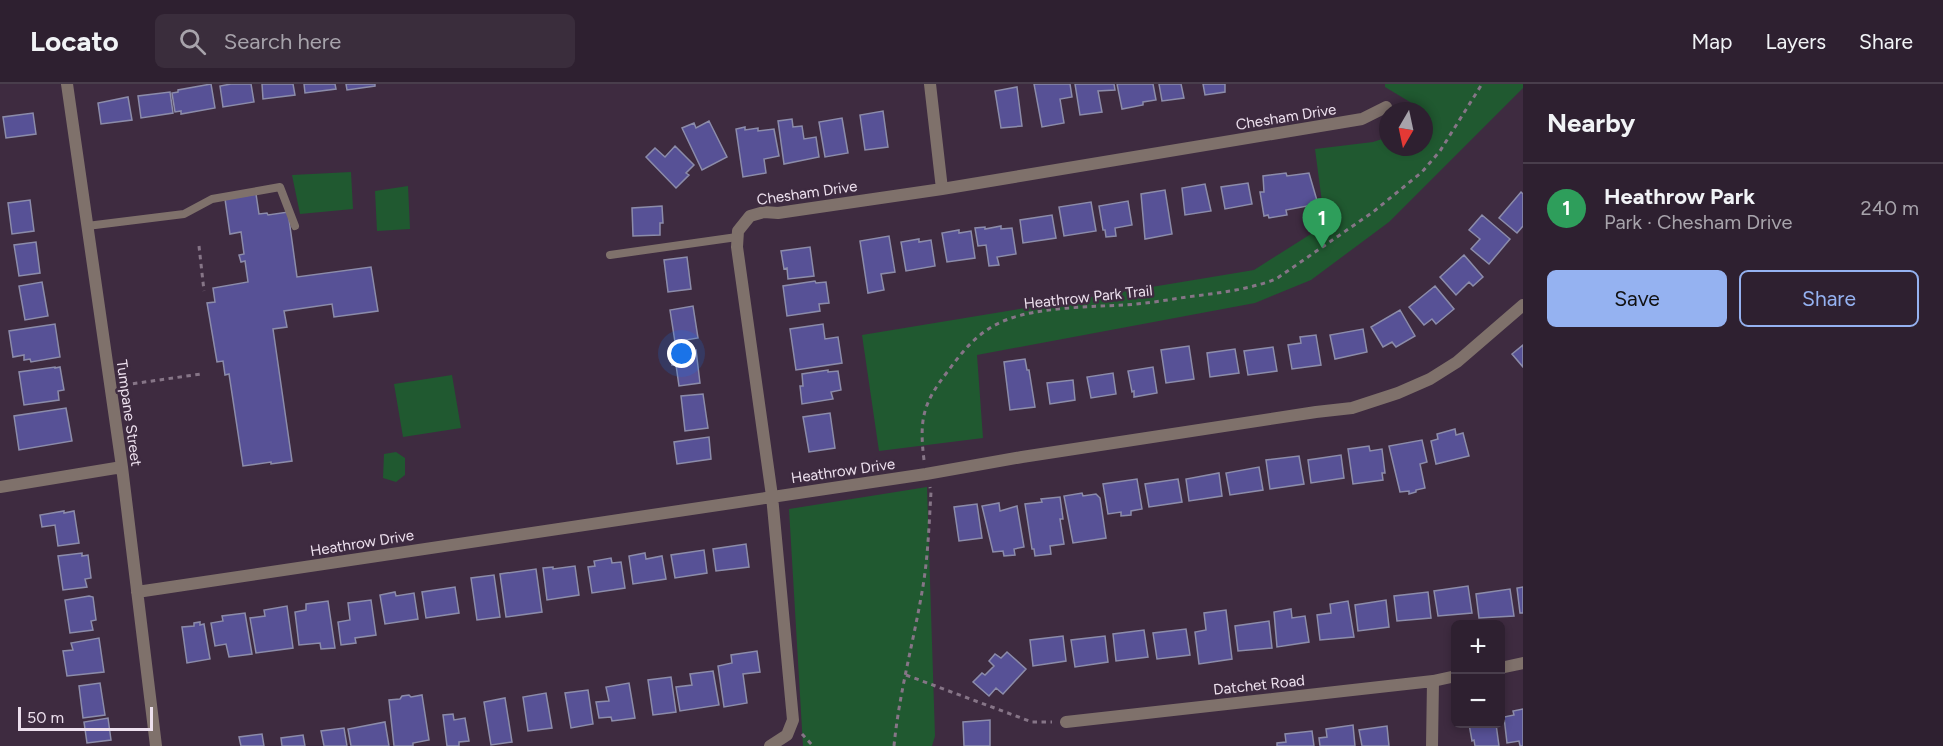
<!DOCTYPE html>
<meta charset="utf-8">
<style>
:root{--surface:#2e2030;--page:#3a2d3c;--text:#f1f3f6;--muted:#a7a3ab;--line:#493e4c;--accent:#95b2f1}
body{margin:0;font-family:Figtree,sans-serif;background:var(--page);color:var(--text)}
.controls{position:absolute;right:18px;bottom:18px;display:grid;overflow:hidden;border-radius:9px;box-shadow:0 3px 9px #0003}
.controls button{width:54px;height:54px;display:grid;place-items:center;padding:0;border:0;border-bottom:2px solid var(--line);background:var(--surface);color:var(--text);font:30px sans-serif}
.compass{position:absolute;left:1379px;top:18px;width:54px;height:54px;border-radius:50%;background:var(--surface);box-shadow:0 3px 9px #0003;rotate:189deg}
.scale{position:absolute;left:18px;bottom:15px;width:135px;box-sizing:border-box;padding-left:6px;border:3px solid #ede0ee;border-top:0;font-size:16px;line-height:21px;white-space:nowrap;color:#ede0ee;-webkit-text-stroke:4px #3e2b40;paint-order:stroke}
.you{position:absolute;left:682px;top:270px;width:21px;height:21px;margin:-15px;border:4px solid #fff;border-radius:50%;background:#1a73e8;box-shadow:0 0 0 9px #1a73e833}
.badge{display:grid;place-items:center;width:39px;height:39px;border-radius:50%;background:var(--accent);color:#fff;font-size:20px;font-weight:700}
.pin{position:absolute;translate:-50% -50px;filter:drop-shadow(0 2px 3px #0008)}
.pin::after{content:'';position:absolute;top:32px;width:21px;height:18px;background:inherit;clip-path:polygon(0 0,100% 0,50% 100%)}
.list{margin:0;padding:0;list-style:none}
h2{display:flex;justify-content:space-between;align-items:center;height:78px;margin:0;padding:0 24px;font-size:26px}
h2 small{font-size:20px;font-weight:400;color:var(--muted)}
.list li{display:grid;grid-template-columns:39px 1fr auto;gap:18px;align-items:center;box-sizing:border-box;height:90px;padding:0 24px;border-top:2px solid var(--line)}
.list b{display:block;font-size:22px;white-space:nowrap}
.list p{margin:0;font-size:20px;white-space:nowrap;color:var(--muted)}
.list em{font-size:20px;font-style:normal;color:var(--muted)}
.actions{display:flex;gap:12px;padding:18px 24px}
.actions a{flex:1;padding:14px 0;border:2px solid var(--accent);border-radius:9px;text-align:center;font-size:21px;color:var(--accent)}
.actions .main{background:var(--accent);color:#111}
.icon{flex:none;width:33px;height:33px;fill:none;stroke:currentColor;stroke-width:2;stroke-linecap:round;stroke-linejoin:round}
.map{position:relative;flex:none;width:1523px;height:662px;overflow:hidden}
header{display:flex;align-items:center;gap:36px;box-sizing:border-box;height:84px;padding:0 30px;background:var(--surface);border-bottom:2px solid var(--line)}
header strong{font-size:28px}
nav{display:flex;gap:33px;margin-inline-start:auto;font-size:21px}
.search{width:420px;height:54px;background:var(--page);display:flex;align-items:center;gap:15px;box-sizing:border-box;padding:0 21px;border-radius:9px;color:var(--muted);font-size:22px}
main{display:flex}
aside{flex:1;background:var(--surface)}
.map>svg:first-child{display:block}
.green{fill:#205930}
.building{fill:#575196;stroke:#8c8caa;stroke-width:1.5}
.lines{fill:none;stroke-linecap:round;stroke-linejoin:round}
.path{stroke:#867587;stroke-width:3;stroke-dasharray:4.5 4.5;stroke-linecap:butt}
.service{stroke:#7f716b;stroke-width:8}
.minor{stroke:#7f716b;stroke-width:12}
.labels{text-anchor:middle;stroke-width:5;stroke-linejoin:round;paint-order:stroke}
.street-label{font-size:15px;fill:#ede0ee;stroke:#3e2b40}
</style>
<header>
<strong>Locato</strong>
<div class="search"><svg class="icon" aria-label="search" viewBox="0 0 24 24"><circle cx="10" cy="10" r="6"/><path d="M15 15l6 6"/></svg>Search here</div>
<nav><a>Map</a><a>Layers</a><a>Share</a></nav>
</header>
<main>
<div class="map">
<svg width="1523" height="662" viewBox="0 0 1523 662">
<rect width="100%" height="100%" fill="#3e2b40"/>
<!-- green -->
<path class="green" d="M1385,0H1523V4L1389,138L1311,196L1255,219L977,271L983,354L879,367L862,251L1254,186L1325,141L1315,65L1373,58L1388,53V63H1424V27H1408L1410,18L1385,3Z
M351,88L353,125L300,130L292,91Z
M408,102L410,145L377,147L375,107Z
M452,291L461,344L403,353L394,300Z
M396,368L405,374V391L396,398L383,394L384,370Z
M927,403L935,652L932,662H803L789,425Z"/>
<!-- building -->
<path class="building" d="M211,0L215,24L181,30V27L175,28L172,9L178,8V6Z
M231,0H251L254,18L223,23L220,2Z
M262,0H293L295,11L263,15Z
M304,0H335L336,5L305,9Z
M346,0H375V2L347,6Z
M1034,0H1070L1072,13L1060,15L1064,39L1042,43Z
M1075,0H1114L1115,6L1098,7L1102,28L1080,31Z
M1117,0H1153L1156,16L1143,18V21L1122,25Z
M1159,0H1181L1184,14L1162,17Z
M1203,0H1225V8L1205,11Z
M1017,3L1022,42L1001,44L995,7Z
M170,8L173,29L141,34L138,12Z
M128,13L132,36L101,40L98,19Z
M883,27L888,63L865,66L860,31Z
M33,29L36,50L6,54L3,33Z
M842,34L848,69L825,73L819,38Z
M792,35L793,43L802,42L804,55L816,53L819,73L784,80L778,37Z
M709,37L727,73L702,86L682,44L694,39L696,44Z
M745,43V46L758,44V47L774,45L779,72L764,75L766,89L743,93L736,45Z
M675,62L694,81L686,89L689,91L676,104L646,73L655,64L665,73Z
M1286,89L1287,92L1309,89L1318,120L1286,126L1287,131L1269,134L1268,131L1264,132L1260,108H1264L1263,92Z
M1248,99L1252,120L1225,125L1221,103Z
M1205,100L1211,127L1185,131L1182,104Z
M1165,106L1172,150L1145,155L1141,110Z
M1521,108L1523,110V142L1517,149L1499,134Z
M256,110L259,130L267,129L268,131L288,128L297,193L371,183L378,227L334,233L332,220L284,227L287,243L273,245L292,377L271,380V378L243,382L229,290L225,291L223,277L217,278L207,219L215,218L213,204L248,198L245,177L241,178L239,171L244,170L241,148L230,150L225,115Z
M30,116L34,147L12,150L8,119Z
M1128,117L1132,141L1115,144L1116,152L1106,153L1105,146H1103L1099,122Z
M1091,118L1096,147L1064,152L1059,123Z
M662,122L663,139H660V151L633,152L632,124Z
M1052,131L1056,154L1023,159L1020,136Z
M1482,131L1510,155L1489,180L1471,165L1480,155L1469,146Z
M1001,142V145L1012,144L1016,170L997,173L999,181L989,182L986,161L978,162L975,144L985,143V145Z
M959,146V149L971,147L975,174L947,178L942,149Z
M889,152L895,188L881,190L884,206L868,209L860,157Z
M919,155V158L931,156L935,182L906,187L901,158Z
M36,158L40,189L19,192L14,161Z
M810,163L814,192L788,195L787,184L784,185L781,167Z
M1464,171L1483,193L1473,202L1469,198L1456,211L1440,193Z
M687,173L691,205L668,208L664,176Z
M815,197L816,199L826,198L829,219L819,220L820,227L787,232L783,202Z
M42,198L48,232L25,236L19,202Z
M1435,202L1454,225L1436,240L1432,235L1424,241L1409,223Z
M693,222L698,254L675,258L670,226Z
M1400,226L1415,252L1396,263L1392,258L1383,263L1371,243Z
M55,240L60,273L31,278L30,275L24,276V271L13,273L9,247Z
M823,240L825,255L838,253L842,279L796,286L790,245Z
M1363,245L1367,268L1335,275L1330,251Z
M1316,251L1321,281L1292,285L1288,261L1301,259L1300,253Z
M1523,261V283L1512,270Z
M1189,262L1194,295L1166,299L1161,266Z
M1273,263L1277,287L1248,291L1244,267Z
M1235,265L1239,289L1210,293L1207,269Z
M696,266L700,299L679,302L676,281H672L671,269Z
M1025,275L1027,286H1029L1035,323L1010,326L1004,278Z
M55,283V284L60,283L64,306L58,307L59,316L24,321L19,288Z
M1153,283L1157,309L1134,313V307L1132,308L1128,287Z
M828,286V288L838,287L841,306L831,308L833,315L802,320L800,302H803L802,290Z
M1113,289L1116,310L1091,314L1087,293Z
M1073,296L1075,316L1050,320L1047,299Z
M703,310L708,344L685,347L681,312Z
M66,324L72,357L19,366L14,332Z
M830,329L835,364L809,368L803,333Z
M1455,345L1456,351L1463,349L1469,372L1436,380L1431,357L1438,355L1437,350Z
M709,353L711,375L677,380L674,358Z
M1422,356L1427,378L1420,380L1425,404L1416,406V408L1409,410V407L1400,408L1389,362Z
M1369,362L1370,367L1382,365L1385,389H1382L1383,396L1353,400L1348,365Z
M1341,371L1344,394L1311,399L1308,376Z
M1299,372L1304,400L1270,405L1266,376Z
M1259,383L1263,406L1230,411L1226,389Z
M1219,389L1222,412L1189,417L1186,395Z
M1137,395L1142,425L1131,427V431L1121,432V428L1108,430L1103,400Z
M1178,395L1182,418L1149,423L1145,400Z
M1082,409L1083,412L1096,410L1100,414L1106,454L1073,459L1064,412Z
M1060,413L1063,435H1060L1064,460L1050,462L1051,470L1035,472L1034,465H1032L1025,420L1042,418L1041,415Z
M999,419L1000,427L1017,422L1024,463L1014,465L1015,471L1004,472L1003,467L993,468L982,422Z
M977,420L982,454L959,457L954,423Z
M64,427V429L74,427L79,459L58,462L55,441L42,443L40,431Z
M746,460L749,483L716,487L713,465Z
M704,466L707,489L675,494L671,471Z
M82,469V472L88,471L91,494L85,495L87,503L63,506L58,472Z
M645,469L646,475L662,472L666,495L633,500L629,472Z
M611,474L612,479L621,478L625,504L592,509L588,483L595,482L594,477Z
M575,482L579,511L547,516L543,484L553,483V485Z
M536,485L542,528L506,533L500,490Z
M494,491L500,533L477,536L471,494Z
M1468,502L1472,529L1438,532L1434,507Z
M455,503L459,529L426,534L422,508Z
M1523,503V529H1520L1517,504Z
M1510,505L1514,532L1479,534L1476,510Z
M395,508L396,512L414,509L418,535L385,540L380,511Z
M1428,508L1431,534L1397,537L1394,512Z
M89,512L93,513L96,536L91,537L93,546L70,549L65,516Z
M371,516L376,551L355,554L356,559L341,561L338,538L350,536L348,519Z
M1386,516L1389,543L1358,547L1355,521Z
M328,517L335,564L321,565L320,559L299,561L295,528L306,526V520Z
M1348,517L1354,553L1320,556L1317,531L1331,529L1330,520Z
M287,522L293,564L256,569L250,534L265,532L264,526Z
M1291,525L1292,534L1305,532L1309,558L1277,563L1274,528Z
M1226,526L1232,575L1199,580L1195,548L1206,546L1204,529Z
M245,529L252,570L229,573L226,560L215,562L211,539L223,537L222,532Z
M1269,537L1272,564L1238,567L1235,542Z
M200,538V541L204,540L210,575L187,579L182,543L194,542V539Z
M1186,545L1190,571L1157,575L1153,549Z
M1144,546L1148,573L1116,577L1113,550Z
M1063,552L1066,577L1033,582L1030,556Z
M1105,552L1108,578L1075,583L1071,556Z
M99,554L104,588L67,592L63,567L73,566L71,559Z
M757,567L760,588L743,590L747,619L724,623L718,582L732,579L731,571Z
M1007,568L1026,585L1003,610L996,604L989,612L973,598L982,589L985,591L994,582L989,577L995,570L1001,574Z
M713,587L719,621L680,627L676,603L692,601L690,590Z
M671,593L676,628L653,631L648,596Z
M100,599L105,631L83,634L79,602Z
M629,599L635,634L612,637L611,633L599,634L596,618L609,617L606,603Z
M588,606L593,640L571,644L565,609Z
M546,609L552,644L528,647L523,613Z
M409,611L411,613L422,611L429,656L413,659V662H394L389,616L400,615L402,612Z
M505,614L512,658L491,661L484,618Z
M1523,625V662H1520L1519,657L1507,659L1504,633L1514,631L1513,627Z
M453,630L454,636L465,634L469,657L459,658V662H447L443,631Z
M108,634L111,656L87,659L84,638Z
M990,636V662H964L963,638Z
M385,638L389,662H351L348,645Z
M1469,640H1496L1499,662H1475L1474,656L1472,657Z
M1353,641L1355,662H1320L1319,654L1327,653L1326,645Z
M1387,642L1389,662H1362L1359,646Z
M344,644L347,662H324L321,647Z
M1312,647L1314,662H1277V659L1286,658L1285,650Z
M262,650L264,662H241L239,653Z
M303,651L305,662H282L281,654Z"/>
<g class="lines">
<!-- path -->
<path class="path" d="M199,162L204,207
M124,301L201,290
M924,376C919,335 923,319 948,287C964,265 980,246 1006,236C1039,223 1088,223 1123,221C1145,220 1166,216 1187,213C1218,209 1247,206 1276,195L1373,128L1422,88L1440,67L1482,0
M906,591L1032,638H1052
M802,650L813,662
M894,662C899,610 913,560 922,508C928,475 929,441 931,408L930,403"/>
<!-- service -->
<path class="service" d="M87,142L184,130L212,115L280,103L295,142
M610,171L737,153"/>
<!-- minor -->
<path class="minor" d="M67,0L122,383L156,662
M930,0L942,105
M0,403L122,383
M137,508L926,390L1022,373L1316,328L1352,324L1398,309L1430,295L1457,278L1523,221
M1500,584L1523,579
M1066,638L1433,597L1456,592
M770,662L787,651L793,636L772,412L737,163L738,147L750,132L764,128L778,129L942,105L1362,35L1386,23
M1432,662L1433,597"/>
</g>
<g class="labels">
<!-- street labels -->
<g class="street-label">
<text transform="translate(1286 33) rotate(-9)" y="5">Chesham Drive</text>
<text transform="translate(807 109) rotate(-8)" y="5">Chesham Drive</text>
<text transform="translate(1088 213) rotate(-6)" y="5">Heathrow Park Trail</text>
<text transform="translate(129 329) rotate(82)" y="5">Tumpane Street</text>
<text transform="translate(843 387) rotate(-8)" y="5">Heathrow Drive</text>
<text transform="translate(362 459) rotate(-9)" y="5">Heathrow Drive</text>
<text transform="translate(1259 601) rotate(-6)" y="5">Datchet Road</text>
</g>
</g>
</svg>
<div class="controls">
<button>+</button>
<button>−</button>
</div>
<svg class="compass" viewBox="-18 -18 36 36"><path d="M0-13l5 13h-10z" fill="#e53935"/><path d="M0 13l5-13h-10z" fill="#a7a3ab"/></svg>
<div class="scale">50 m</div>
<div class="you"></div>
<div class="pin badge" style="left:1322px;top:164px;background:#2e9e5b">1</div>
</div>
<aside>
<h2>Nearby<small></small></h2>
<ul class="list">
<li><span class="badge" style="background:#2e9e5b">1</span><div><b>Heathrow Park</b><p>Park · Chesham Drive</p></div><em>240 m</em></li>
</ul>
<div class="actions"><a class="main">Save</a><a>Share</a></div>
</aside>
</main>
